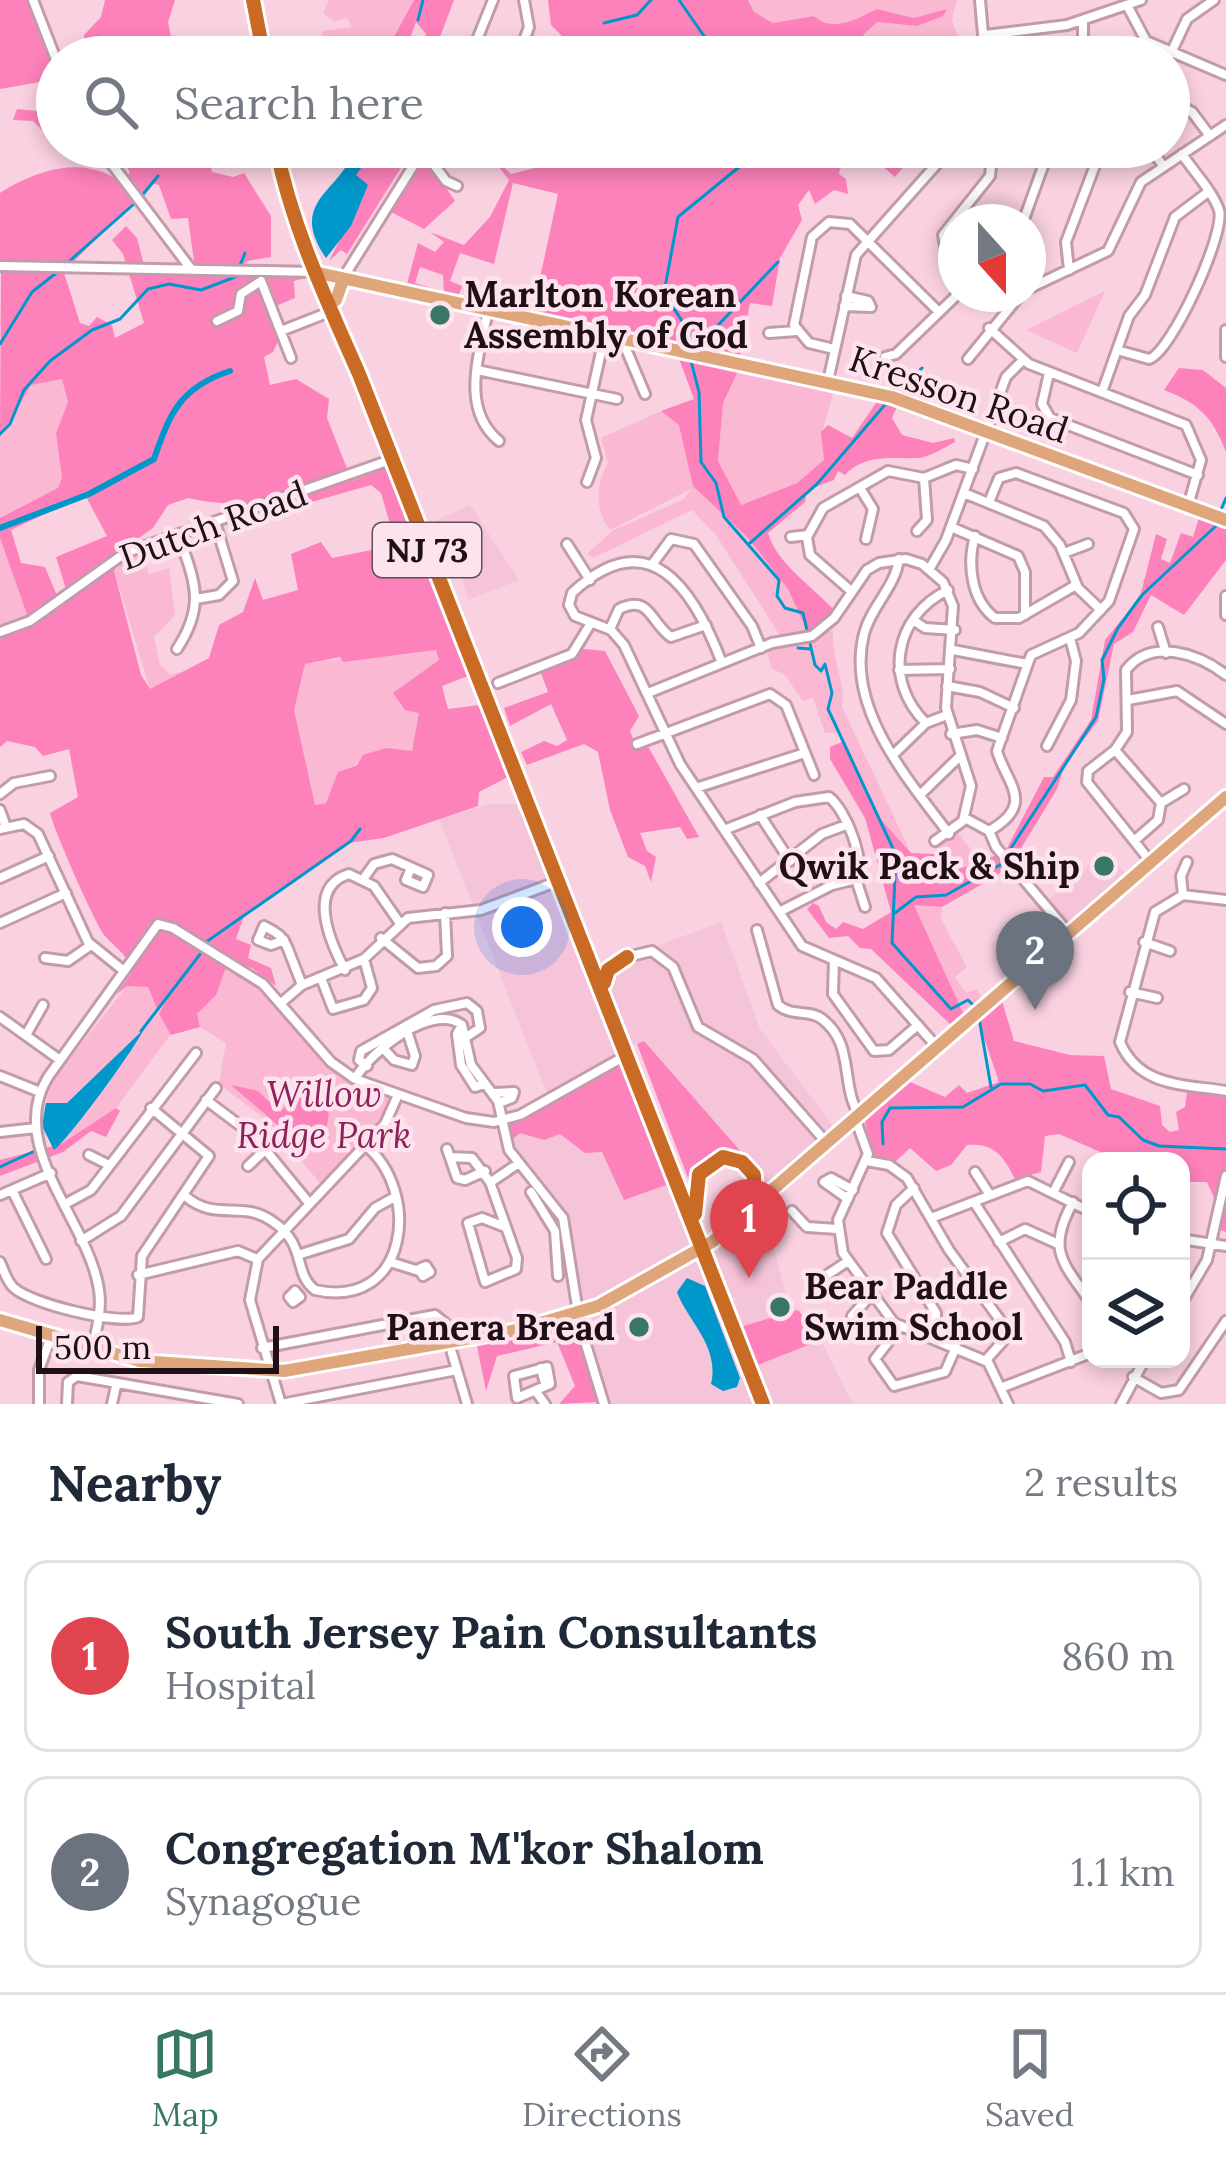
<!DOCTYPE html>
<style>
:root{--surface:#fff;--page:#f2f2f3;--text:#1f2937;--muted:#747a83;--line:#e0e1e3;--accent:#387765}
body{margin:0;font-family:Lora,serif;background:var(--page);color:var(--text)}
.controls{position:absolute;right:36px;bottom:36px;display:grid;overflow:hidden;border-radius:24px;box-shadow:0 6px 18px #0003}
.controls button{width:108px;height:108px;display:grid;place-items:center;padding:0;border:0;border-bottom:3px solid var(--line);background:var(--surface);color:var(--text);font:60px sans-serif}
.compass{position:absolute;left:938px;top:204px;width:108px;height:108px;border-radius:50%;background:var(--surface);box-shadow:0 6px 18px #0003;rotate:159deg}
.scale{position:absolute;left:36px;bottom:30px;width:243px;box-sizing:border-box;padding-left:12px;border:6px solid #1e1016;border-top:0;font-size:33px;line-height:42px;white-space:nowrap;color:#1e1016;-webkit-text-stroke:9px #fde3ed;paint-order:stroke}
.you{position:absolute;left:522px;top:927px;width:42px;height:42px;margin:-30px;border:9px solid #fff;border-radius:50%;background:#1a73e8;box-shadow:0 0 0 18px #1a73e833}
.badge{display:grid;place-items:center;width:78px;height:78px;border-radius:50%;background:var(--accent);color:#fff;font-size:39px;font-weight:700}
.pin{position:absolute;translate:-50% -99px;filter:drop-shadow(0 3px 6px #0008)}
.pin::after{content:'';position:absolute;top:63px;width:42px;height:36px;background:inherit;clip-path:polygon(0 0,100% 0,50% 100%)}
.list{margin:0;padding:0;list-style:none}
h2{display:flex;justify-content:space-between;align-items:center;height:156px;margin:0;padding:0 48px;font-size:51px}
h2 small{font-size:39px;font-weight:400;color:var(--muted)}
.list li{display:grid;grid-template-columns:78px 1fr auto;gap:36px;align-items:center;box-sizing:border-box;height:192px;margin:0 24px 24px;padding:0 24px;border:3px solid var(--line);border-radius:24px}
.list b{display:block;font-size:45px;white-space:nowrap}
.list p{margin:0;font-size:39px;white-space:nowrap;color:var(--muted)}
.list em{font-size:39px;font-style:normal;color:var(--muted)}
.icon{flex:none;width:66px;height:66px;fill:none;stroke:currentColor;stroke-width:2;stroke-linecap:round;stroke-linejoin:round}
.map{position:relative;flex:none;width:1226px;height:1404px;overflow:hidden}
.search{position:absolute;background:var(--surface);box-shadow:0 6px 18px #0003;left:36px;right:36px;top:36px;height:132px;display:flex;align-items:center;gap:30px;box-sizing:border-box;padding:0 42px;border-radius:66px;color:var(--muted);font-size:45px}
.sheet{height:588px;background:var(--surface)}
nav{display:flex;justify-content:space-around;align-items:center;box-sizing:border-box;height:168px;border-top:3px solid var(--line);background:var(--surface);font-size:33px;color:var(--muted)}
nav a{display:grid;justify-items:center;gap:6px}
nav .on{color:var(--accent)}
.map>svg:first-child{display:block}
.built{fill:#f5c4d8}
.green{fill:#fab8d3}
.forest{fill:#fd81bb;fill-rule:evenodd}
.water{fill:#0097cb}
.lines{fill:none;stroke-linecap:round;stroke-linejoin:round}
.stream{stroke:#0097cb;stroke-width:3}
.canal{stroke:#0097cb;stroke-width:6}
.minor-casing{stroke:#c29cab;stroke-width:14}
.major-casing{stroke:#fff;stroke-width:18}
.highway-casing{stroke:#fff;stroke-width:20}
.minor{stroke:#fff;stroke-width:8}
.major{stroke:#dfa67c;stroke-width:12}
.highway{stroke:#ca6b25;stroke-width:14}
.poi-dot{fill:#387765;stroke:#fde3ed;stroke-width:4.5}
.labels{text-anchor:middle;stroke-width:9;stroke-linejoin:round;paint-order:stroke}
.shield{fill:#fde3ed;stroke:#614f56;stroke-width:3}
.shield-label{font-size:33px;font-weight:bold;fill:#1e1016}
.poi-label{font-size:36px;font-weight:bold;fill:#1e1016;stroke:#fde3ed;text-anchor:start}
.street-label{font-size:36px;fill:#1e1016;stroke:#fde3ed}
.park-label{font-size:36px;font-style:italic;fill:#8e215c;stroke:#fde3ed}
</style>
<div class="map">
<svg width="1226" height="1404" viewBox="0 0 1226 1404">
<rect width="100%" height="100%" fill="#fad1e1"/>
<!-- built -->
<path class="built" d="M470,505L519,580L468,600L453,549L435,521Z
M491,804H527L763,1404H604L577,1310L563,1218L503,1137L549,1099L439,819Z
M1106,850L1130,880L1068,932L1043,904Z
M721,922L760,1029L838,1133L774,1190L644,1042L629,1046L604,983L627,957Z
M750,1210L773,1245L787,1298L814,1327L853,1404H771L731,1305L737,1298L728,1296L708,1245Z"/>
<!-- green -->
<path class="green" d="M329,0H414L383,57H317L326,55L322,31L352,27L347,18L334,22L323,13Z
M748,0H957L952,20L965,57H849L870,43L863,35L877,22L917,26L946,10L914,18L877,9C856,20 832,32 813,16L773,23L753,12Z
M1105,291L1077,353L1026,330Z
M739,369L834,390L823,430L824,461L797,483L740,505L718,461L723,403Z
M63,378L68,402L56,433L63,478L58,489L0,518V437L30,385Z
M661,411L679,424L694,486L748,538L788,589L808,633L833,631C831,659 846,681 842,707L911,853L876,814L839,732L825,733L813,698L803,701L784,674L772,669L767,652L779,634L716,535L692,510L593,558L587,554L612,531L684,499L691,489L610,530C594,510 596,483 608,463L601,438Z
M0,538L30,621L0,628Z
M143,554L149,574L169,568L175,615L154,637L160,665L170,674L187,671L150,690L113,567Z
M437,649L439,660L411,752L386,748L338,773L326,803L315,805L294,710L305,664C350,655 392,660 437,649Z
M956,830L979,860L945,874L933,846Z
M913,904L942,907L941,919L967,967L955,977L966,993L976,989L982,997L964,1015Z
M229,961L263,984L331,1062L397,1097L392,1112L324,1188L269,1122L219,1084L226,1043L200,1027L197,1014L215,995Z
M127,986L148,987L157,1009L173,990L163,1021L173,1031L116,1108L61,1144L42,1114L53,1080Z"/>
<!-- forest -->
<path class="forest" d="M0,0H35L57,60V84L51,73L40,82L0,89Z
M105,0H175L168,22L175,57H85L84,35L101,17Z
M414,0H454L438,42L440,50L436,57H418L426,34L416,22L403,57H383Z
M548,0H748L754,12L773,23L814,16C832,33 857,19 877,9L914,18L947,9L943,16L917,26L877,22L863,35L871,42L849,57H573L575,49L551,25Z
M57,91V135L49,137L33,121L13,120L17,109L37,111Z
M133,147H206L212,172L233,177L244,173L271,216V257L247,261L241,269L309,277L294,281L295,298L271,308L280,337L273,352L264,357L270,385L296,379L329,399L327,418L352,481L386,468L468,676L442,686L448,709L480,705L508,777L479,792L478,806L384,838L348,843L245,913L236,939L251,945L248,958L271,968L276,986L252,968L228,962L216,995L197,1014L200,1027L171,1035L159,1014L167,999L157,1009L148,987L127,986L116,995L131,974C127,952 119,952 105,936C95,924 54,830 50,813L78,797L69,749L43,756L35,747L7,741L0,747V628L29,620L0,538V518L58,488L62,478L56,433L68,402L62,379L31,385L0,437L1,272L64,273L80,323L89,326L97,317L112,325L115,338L144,323L123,254L112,240L126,226L137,238L145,269H195L188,218L171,219L159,185L153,183L72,263L0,265V193C35,171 80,155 118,180L130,173L127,166L138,155ZM371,485L381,493L396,545L332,558L321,542L291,554L298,590L263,600L255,578L243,612L219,625L209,658L150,689L141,675L113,567L108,564L58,598L45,567L21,563L11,530L85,495L107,536L56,557L66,589L153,528L168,505L188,498C218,504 242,507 276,497L280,511ZM436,650L439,660L393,693L405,710L419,713L412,751L386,748L363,755L357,765L338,772L326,803L315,805L294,710L305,664L340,657L343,662Z
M377,147H414L347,254L341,250L329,261L368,185L358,182L356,174Z
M483,147L511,174L567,160L564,147H921L895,177L882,166L843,157L839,174L846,179L848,194L834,190L815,204L809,190L798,205L802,220L780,258L772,306L750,303L740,355L533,311L558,194L513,183L494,264L460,253L450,281L462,286L457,301L444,296L443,275L420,267L415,283L431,288L429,295L406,288L418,243L435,252L444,242L430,232L464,245L490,217L509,180Z
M425,156L455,201L424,229L391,212Z
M678,356L739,369L723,403L718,461L741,505L797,483L824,460L821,432L828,425L852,438L878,400L897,407L892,418L902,435L933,443L954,438L955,442C945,447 930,457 919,458C894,459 865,453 845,475L838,471L834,480L807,490L805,502L768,533C776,563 814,588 836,612L808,633L788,589L748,538L693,486L679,425L661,411L694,399Z
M1179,368L1203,370L1226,388V452C1213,418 1199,403 1164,390Z
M1199,518L1226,528V560L1184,615L1151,595L1133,632L1114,644L1098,721L1065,764L1057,789L1020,850L998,875L942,907L914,905L964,1015L951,1025L871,949L860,948L848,936L829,938L807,909L813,903L819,906L826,922L836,929L843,922L863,929L891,912L865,818L830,759V747L844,741L876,814L911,853L934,854L945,874L1005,852L1044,777H1053L1091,720L1105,640L1140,597L1156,534L1167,539L1161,559L1170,563L1181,533L1193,537Z
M584,649L605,651L639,716L630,731L634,741L649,748L699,837L687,839L680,827L640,833L647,851L656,857L651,882L645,866L628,857L610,810L598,752L584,744L527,765L521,752L544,741L557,746L567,740L551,704L510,726L504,708L548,692L541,673Z
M1002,1001L1014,1041L1070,1055L1104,1056L1111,1089L1160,1106L1162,1125L1170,1132L1179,1130L1176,1112L1185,1107L1188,1085L1226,1091V1232L1218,1229L1219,1209L1207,1182H1181V1161H1121L1059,1134L1045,1136L1041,1172L1015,1179C1003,1156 995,1143 967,1145L951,1165L936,1171L910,1148L894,1163L873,1156L864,1117L910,1082L945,1097L959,1085L967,1093L999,1082L978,1020Z
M644,1041L743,1154L703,1162L691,1186L637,1044Z
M625,1056L669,1184L624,1200L602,1152L585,1153L560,1134L544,1140L520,1133L506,1145L501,1121Z
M316,1076C333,1106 335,1130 307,1152L293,1151L288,1134L231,1085L258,1091L280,1112Z
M116,1108L120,1111L106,1137L91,1131L63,1152L0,1176V1160L61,1144Z
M798,1310L821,1340L755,1366L740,1327Z
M574,1323L599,1402L559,1404L575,1386L557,1342L497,1356L486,1391L477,1346Z"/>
<!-- water -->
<path class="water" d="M354,147H377L356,175L368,185L351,226L326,258C285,199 346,190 354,147Z
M144,1029C134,1050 68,1140 54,1150L42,1126L46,1103H67Z
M687,1278L705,1286L740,1378L737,1387L723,1391L711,1384C720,1346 688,1322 677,1292Z"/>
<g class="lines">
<!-- stream -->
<path class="stream" d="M679,0L704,36L729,57
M418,20L423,0
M604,23L637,15L651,0
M140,198L158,176
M65,265L135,203
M239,268L245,253
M694,343L705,339L778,262
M0,344L32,292L60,270
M691,351L689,332L664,293L678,217L750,158L752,147
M691,361L699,392L701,462L716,483L724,517L779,580L777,596L785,608L803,613L815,665L821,671L825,664L832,693L828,709L896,855L892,943L951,1009L968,1000L974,1006
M898,392L922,368
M0,434L10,424L24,390L50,361L92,330L120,319L148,289L169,284L201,290L243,274
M1220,512L1226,498
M750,543L817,484L889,400
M798,648L811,649
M895,913L916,897L946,895L1000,865L1096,717L1104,679L1102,660L1118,628L1142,595L1219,523
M206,942L351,841L360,829
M979,1018L991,1087
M141,1031L201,953
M883,1144L882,1122L890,1108L963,1107L1001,1084H1030L1043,1091L1085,1085L1108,1115L1119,1117L1143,1140L1159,1146L1226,1149
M0,1167L37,1150"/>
<!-- canal -->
<path class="canal" d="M0,528L89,494L154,459C170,412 181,387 230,371"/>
<defs>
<path id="minor" d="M33,0L57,62
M980,0L985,57
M1129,9L1146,41L1226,75
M985,35L1067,25L1141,0
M1171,53L1187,19L1214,0
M470,57L493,0
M518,57L529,27L524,0
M1083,57V21
M1169,100L1192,112L1210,136
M99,147L191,269
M1150,147L1163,166
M423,150L446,181L457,186
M1023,222L1050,147
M956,262L946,251L943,235L990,176L993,147
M0,266L314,272
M1069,270L1066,242L1102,147
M343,278L425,147
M1028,289L1108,251L1141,182L1226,125
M844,306L871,307L868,301L846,296
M488,310C480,353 459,408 499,441
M217,321L238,311L241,294L261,281L291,358
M989,328L1029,364L1186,425L1201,460L1188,506
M1226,330V357
M281,331L332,311
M769,333L796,331
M621,337L645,394
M834,349L809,343L794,325L812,237L829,222L850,224L939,312
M1117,350L1149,359C1171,353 1226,233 1219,210C1212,190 1193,171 1182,154
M885,357L896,354L958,294
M968,359L1021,294
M477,370L617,399
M1049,373L1042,404L1050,418L1198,475
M828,381L856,255L952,147
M1102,392L1129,316L1145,295L1175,217L1208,192
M587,482L596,458L586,420L605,334
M860,488L873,509L866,539
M964,493L1044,526L1060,545L1078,588L1101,610
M989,502L999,478L1016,473L1124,513L1134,529L1109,601L1079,633L1031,655L997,751C1006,783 1037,804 989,831
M951,527L1018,556L1025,572V615
M917,531L927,520L924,478
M975,536C967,564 971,600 995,618H1019L1076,585
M791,537L808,535
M567,544L590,580
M1064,553L1088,544
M899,559C895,588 871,606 864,634C845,708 908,779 949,834
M654,562L671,539L694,544L752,626L761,648
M930,568L946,540L1006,377L1023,360
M851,591L810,555L807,537L823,508L888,471L924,478L956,465L973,469
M1226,596V615
M196,599L219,595L233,581L215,522
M913,620L925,628L955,630
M1158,627L1166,653
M610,629L619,609C650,594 650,622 671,637L706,625
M0,632L30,621L125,553L390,460
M177,649C206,605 195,582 178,534
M953,650L1027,664
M722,663C694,590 650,520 572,593L569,605L575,616L611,630L624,645L680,764L802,946L876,978L937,1047
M899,670L950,669
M498,683L572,654L591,623
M947,686L980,692L1014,708
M648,693L772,643L812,636L834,618L867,570L879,563L906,559L922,564L943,582L953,606L946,708L971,786L963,821L935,841
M1128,700L1177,691L1226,724
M926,723C883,681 894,616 948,590
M951,734L977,730L1002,738
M637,744L770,694L786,705L814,775
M1047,746L1071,700L1076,661L1070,638
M1115,750L1161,803L1158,820L1134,841
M893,755L926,723L947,715
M696,788L805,753
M0,794L14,783L50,776
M920,795L960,756
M1161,803L1184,789
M0,810L6,827
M760,815L790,861
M965,818L989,831
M0,829L24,824L38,834L88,942L124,971
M724,830L795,802L829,797C846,810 866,860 856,879
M989,831L996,847L1068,932
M1150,861L1087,782L1088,771L1115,750L1127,732L1126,670C1151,637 1199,654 1226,675
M0,878L49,856
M364,878L374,864L392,859L428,875L423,887L406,880L411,868
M856,879L865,907
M759,883L822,834L846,825
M1183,895L1181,876L1187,862
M1226,900L1183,895L1155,912L1120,1042C1139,1087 1183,1084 1226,1091
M779,912L832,885L856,879
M0,923L66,893
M757,930L778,1005C792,1017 809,1009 822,1019C855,1044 840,1084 859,1115
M381,938L418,968L436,966L447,956L445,913
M284,940L271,945L258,940L264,926C276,932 283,936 288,949L302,985
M1144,942L1170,951
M627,957L652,951L673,967L698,1027L753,1059L826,1142
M45,958L68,961L91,945
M834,960L833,994L874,1051L889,1050L918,1025
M345,970C330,942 306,887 349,874L374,886L399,922
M321,978L333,1009L364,1000L372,988L364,959
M1130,992L1157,998
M281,1003L302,985L364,959L408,918L481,910L556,882
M0,1017L60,1060
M462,1025L457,1034L461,1065L475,1087L485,1084
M26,1035L43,1005
M383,1048L394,1060L412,1065L415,1056L408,1034
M367,1066L359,1060L361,1051L434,1010L467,1003L477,1011L480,1028L468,1036
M0,1076L40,1092
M355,1079C370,1052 432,1002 462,1025L471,1065L498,1101L509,1150L563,1218L580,1325L604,1404
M494,1093L514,1092L512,1098L499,1103
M206,1100L254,1136L309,1203
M855,1118L868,1154L838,1220L843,1253L894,1323L988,1362L1008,1404
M0,1132L36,1128
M447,1149L457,1178L465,1180L485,1171
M89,1155L109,1165
M450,1157L472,1158L490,1182L517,1258L516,1269L485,1282L468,1223L482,1218L505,1227
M867,1161L889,1165L907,1178L949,1250L1000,1320L1003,1341L986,1360
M248,1166L265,1150
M975,1172L990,1195
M491,1182L519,1163
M914,1188L896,1205L887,1233L936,1313L935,1340
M12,1190L46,1259
M1054,1191L1069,1162
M531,1192L555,1231L558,1276
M0,1195L51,1173
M185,1196C217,1223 240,1199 272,1221C308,1245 292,1272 315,1290C409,1311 422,1191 365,1145
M848,1199L824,1182L831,1178L853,1190
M974,1202L1065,1342L1071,1362
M1073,1202C1046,1251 1063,1262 1091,1303
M65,1204L91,1190L196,1053
M792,1211L807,1227L837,1229
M931,1218L1028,1181L1091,1212
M1181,1239L1226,1246
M81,1241L121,1216L216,1088
M999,1242L1025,1229L1056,1243
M301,1254L349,1239L375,1208L393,1198
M0,1262C4,1271 7,1282 14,1288C32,1304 117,1325 138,1317L142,1256L209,1156L151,1108
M390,1262L419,1271
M426,1266L430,1272L423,1276L419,1269Z
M138,1275L238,1251L257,1259
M827,1275L848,1261
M295,1291L300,1297L293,1302L289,1297Z
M1181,1304L1207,1260L1226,1176
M852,1316L871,1295
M900,1327L875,1359L894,1386L945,1372L956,1347
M93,1346C97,1327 102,1309 99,1290C89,1221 5,1147 48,1077L158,924L173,928L263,984L331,1062L355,1079L466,1118L494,1122L520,1115L625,1056
M262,1348L435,1315L445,1323L448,1340
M452,1353L467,1404
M547,1367L550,1384L517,1398L514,1376Z
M541,1368L544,1380
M1133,1377L1161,1393L1179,1390L1226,1321
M1003,1387L1091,1353
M537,1393L545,1404
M39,1404V1370L51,1337
M67,1404L68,1382L77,1376L238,1404
M112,1404L116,1386
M281,1404L250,1300L258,1259L385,1124L397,1097
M281,1404L457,1370
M1121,1404L1145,1359"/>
<path id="major" d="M314,272L892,397L1226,520
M336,300L343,280
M0,1320L140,1361L284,1371L517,1330L598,1306L712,1242L1226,797"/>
<path id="highway" d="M253,0L264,57
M276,147C292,227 326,299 359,374L763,1404
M604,983L608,970L627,957
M695,1214L699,1174L723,1157L742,1162L754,1175V1207"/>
</defs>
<!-- minor casing -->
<use href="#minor" class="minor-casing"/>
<!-- major casing -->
<use href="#major" class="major-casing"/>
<!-- highway casing -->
<use href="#highway" class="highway-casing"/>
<!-- minor -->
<use href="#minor" class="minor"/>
<!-- major -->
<use href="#major" class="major"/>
<!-- highway -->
<use href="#highway" class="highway"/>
</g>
<!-- markers -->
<g class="poi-dot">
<circle cx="440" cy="315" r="12"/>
<circle cx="1104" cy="866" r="12"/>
<circle cx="780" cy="1307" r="12"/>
<circle cx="639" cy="1327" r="12"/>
</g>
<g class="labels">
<!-- shield labels -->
<rect class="shield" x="373" y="523" width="108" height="54" rx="9"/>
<g class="shield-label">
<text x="427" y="562">NJ 73</text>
</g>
<!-- poi labels -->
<g class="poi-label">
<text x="464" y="307">Marlton Korean<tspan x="464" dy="41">Assembly of God</tspan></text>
<text x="1080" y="879" text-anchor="end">Qwik Pack &amp; Ship</text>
<text x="804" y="1299">Bear Paddle<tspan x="804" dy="41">Swim School</tspan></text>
<text x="615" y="1340" text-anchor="end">Panera Bread</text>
</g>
<!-- street labels -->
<g class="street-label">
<text transform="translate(959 394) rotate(19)" y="13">Kresson Road</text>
<text transform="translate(213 525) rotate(-20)" y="13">Dutch Road</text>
</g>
<!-- park labels -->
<g class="park-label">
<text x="324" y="1107">Willow<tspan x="324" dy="41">Ridge Park</tspan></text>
</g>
</g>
</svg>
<div class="controls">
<button><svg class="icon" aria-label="locate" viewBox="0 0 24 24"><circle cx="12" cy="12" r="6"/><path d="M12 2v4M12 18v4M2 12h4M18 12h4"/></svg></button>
<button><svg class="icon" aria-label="layers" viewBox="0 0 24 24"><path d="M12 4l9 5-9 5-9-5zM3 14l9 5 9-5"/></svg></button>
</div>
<svg class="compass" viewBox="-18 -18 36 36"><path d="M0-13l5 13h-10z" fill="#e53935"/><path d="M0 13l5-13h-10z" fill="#747a83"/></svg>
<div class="scale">500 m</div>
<div class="you"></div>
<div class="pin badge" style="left:749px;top:1278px;background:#e0444e">1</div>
<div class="pin badge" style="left:1035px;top:1010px;background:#6b7280">2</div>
<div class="search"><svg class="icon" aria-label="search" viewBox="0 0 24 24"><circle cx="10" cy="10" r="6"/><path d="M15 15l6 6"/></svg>Search here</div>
</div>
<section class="sheet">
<h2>Nearby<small>2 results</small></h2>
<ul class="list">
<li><span class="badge" style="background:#e0444e">1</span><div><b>South Jersey Pain Consultants</b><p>Hospital</p></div><em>860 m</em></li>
<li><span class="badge" style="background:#6b7280">2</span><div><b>Congregation M'kor Shalom</b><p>Synagogue</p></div><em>1.1 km</em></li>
</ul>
</section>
<nav>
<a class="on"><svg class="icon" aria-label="map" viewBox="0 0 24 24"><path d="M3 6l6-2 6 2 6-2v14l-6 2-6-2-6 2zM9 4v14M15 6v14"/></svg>Map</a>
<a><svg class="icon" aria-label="directions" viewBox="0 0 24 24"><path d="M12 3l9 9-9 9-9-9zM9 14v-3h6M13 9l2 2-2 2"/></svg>Directions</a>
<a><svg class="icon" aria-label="saved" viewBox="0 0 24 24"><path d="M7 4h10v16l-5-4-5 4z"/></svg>Saved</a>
</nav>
